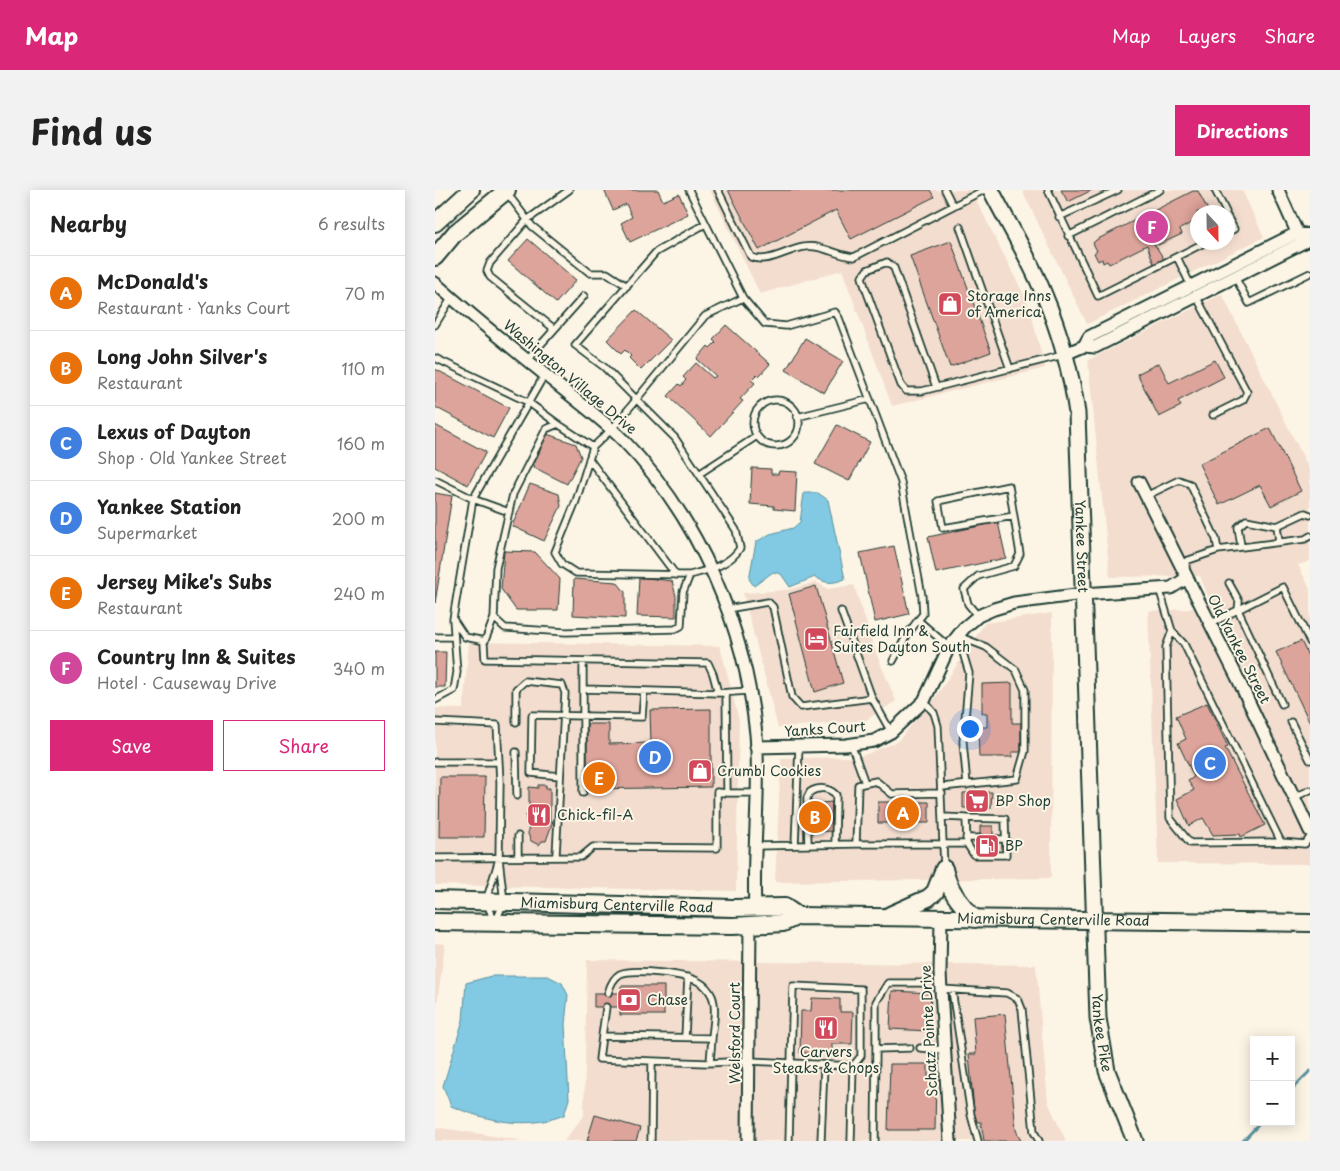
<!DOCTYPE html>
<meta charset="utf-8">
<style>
:root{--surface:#fff;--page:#f2f2f2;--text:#222;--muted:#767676;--line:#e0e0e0;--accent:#db2777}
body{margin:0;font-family:"Playpen Sans",sans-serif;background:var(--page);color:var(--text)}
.controls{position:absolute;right:15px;bottom:15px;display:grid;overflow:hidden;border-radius:0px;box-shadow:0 2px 12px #0003}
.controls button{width:45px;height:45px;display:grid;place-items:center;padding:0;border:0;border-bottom:1px solid var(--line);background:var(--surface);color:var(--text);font:25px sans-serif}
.compass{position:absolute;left:755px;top:15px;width:45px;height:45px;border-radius:50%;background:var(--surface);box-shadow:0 2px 12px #0003;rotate:158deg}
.you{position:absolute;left:534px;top:538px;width:18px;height:18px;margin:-12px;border:4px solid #fff;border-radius:50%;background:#1a73e8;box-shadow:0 0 0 8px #1a73e833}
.badge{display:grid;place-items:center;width:32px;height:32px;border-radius:50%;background:var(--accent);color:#fff;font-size:16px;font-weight:700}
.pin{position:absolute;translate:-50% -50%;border:2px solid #fff;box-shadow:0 1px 5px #0006}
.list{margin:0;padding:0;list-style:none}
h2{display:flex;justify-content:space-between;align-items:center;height:65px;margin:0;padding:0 20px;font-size:21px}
h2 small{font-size:16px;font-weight:400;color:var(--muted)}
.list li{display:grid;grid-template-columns:32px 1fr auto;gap:15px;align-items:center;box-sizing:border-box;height:75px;padding:0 20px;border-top:1px solid var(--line)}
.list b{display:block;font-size:19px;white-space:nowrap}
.list p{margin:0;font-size:16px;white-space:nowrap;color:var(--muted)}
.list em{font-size:16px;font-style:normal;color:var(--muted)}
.actions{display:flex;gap:10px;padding:15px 20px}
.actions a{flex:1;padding:11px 0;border:1px solid var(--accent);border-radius:0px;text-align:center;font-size:18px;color:var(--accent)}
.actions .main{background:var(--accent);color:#fff}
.map{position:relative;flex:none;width:875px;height:951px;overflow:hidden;border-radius:0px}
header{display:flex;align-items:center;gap:30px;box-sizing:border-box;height:70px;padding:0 25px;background:var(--accent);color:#fff}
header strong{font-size:24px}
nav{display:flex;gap:28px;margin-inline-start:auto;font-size:18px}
.intro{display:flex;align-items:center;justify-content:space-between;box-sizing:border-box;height:120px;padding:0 30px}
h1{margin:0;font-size:35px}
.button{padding:12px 22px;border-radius:0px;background:var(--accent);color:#fff;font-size:18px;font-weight:700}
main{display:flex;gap:30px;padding:0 30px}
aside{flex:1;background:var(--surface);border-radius:0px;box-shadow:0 2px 12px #0003}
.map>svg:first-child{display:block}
.built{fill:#f3ddcf;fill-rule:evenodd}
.water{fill:#82c9e3;stroke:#5a919d}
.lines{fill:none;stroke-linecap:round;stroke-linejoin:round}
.stream{stroke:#5a919d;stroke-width:3}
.building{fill:#dda49b;stroke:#1f3d34}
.service-casing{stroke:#1f3d34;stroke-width:9}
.minor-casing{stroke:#1f3d34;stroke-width:15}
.tertiary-casing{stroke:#1f3d34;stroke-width:19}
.secondary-casing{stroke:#1f3d34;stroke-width:20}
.service{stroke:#fcf5e5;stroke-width:5.5}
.minor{stroke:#fcf5e5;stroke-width:11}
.tertiary{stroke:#fcf5e5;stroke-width:15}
.secondary{stroke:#fcf5e5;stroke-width:16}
.labels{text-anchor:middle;stroke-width:4;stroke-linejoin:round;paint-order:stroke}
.poi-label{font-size:14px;fill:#1f3d34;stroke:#fcf5e5;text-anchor:start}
.street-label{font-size:14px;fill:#1f3d34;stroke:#fcf5e5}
</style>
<header>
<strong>Map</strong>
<nav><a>Map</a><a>Layers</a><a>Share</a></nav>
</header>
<div class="intro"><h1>Find us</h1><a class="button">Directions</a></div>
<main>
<aside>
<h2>Nearby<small>6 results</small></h2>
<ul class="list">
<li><span class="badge" style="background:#e8710a">A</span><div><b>McDonald's</b><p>Restaurant · Yanks Court</p></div><em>70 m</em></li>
<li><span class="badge" style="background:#e8710a">B</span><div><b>Long John Silver's</b><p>Restaurant</p></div><em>110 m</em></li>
<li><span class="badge" style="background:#3f7fe0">C</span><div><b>Lexus of Dayton</b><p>Shop · Old Yankee Street</p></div><em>160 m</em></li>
<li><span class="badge" style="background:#3f7fe0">D</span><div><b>Yankee Station</b><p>Supermarket</p></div><em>200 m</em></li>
<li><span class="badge" style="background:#e8710a">E</span><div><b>Jersey Mike's Subs</b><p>Restaurant</p></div><em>240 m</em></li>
<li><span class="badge" style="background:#d1479c">F</span><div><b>Country Inn &amp; Suites</b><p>Hotel · Causeway Drive</p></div><em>340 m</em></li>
</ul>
<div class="actions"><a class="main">Save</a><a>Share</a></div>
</aside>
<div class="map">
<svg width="875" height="951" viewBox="0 0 875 951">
<rect width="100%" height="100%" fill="#fcf5e5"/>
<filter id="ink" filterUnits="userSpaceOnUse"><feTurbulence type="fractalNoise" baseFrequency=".02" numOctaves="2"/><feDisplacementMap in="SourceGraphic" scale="10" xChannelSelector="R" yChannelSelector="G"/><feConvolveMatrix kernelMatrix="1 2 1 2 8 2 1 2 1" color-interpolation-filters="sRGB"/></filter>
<g filter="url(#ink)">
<!-- built -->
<path class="built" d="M275,0H536L594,115L610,178L457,216L407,80L325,104Z
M587,0H807L829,47L652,134ZM762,22H792V52H762Z
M787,104L875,281V371L863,375L875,399V674L723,673L713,421L754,419L775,411L765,386L675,387L653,170Z
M381,392L393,399L419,395L441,463L461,511L431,530L343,538L308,403L352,400Z
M617,423L616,688L340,692L346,568L424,567L462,552L500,508L550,433Z
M34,452L285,456L304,530L301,701L0,695V518L28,519Z
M0,753L10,754L0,830Z
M152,770L601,775L613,912L631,951H129L149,925Z
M0,937L90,951H0Z"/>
<!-- water -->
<path class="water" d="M369,303H383L393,310L410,389C396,394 392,394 380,387L355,397L346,384L338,382L319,396L314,389L321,352L335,344L358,338L365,332Z
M56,786H113L127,793L133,805L130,834L134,909L129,925C92,940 52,931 16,916L8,896L28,830L31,793Z"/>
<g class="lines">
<!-- stream -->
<path class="stream" d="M856,900L875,881
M808,951L826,932"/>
</g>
<!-- building -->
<path class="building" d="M169,0H223L228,11L244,4L253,24L195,52L186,33L197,27L191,14L178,20Z
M293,0H495L499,7L416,49L401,20L324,60Z
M626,0H657L633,12Z
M758,1H763L774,22H762V30L745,39L747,44L723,55L721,51L718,52L729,69L719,74L712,55L674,74L672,71L668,73L667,69L663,71L659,63L662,61L658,53L661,50Z
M93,49L141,90L121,113L73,71Z
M516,51L556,162L515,177L475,66Z
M201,120L236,150L206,180L194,168L196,166L190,160L186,164L172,150Z
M291,135L335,174L324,186L322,184L316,190L320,193L305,209L308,211L276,246L233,206L244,194L246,196L251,190L248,187L261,173L278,188L281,186L262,169L273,156L275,158L281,152L278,149Z
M370,148L408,171L389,203L351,180Z
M780,170L789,187L743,211L746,216L724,227L702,184L724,173L734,193Z
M0,179L74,218L58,248L0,217Z
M0,235L51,262L33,295L0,277Z
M402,235L435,252L414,291L380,274Z
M835,238L866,301L836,316L825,295L784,315L764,274Z
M112,244L141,254L146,267L132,294L98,277Z
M317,278L336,279V284H343L344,281L362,282L360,321L339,319V316L315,314Z
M95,294L124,304L126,316L109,351L77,336Z
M0,303L17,306L0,413Z
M563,332L571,368L501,383L493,347Z
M459,356L474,424L440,432L425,363Z
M69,361L100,362L125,389L123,420H81L66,399Z
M204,387L237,391L241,406V427L202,426Z
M139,389L182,392L190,402V428L138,425Z
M381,396L408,493L380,502L354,404Z
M866,451L875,470V533L841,462Z
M0,462H11L10,497H0Z
M577,493V533H586V562H577V567H544L543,537H552V523H547V494Z
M772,513L793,557L790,558L830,635L806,647L805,644L778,645L768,628L754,636L742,609L759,600L753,591L759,587L743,553L751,549L741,526Z
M276,519V597L152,599V534H174V554L216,553L215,520Z
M5,587H50L49,647H4Z
M103,595H111V598H115V631H118L111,651H107L104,655L96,651L93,644L94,630H91V625H94V597L103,598Z
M557,602L556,618H528V603Z
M397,612L398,641L377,642L375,614Z
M443,612H494V633H443Z
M545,636H558V664H545Z
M186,796H229V825H185V817H159V803H186Z
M457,801L496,803L494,841L455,839Z
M377,808L405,809V822H418L417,854H397V863H365L366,821H376Z
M570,824L581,940L586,951H549L546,932H540L534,864H541L538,827Z
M455,874H493V886H501L500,940H453Z
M160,925L205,938L201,951H152Z"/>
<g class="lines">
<defs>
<path id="service" d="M254,0L308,108L330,134L351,136L400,122L404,128L466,292L487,406L488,424L483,430L514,457
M283,0L316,67C333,74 351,60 369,57C387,54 402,66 419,67L549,0
M510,0L518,16
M613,0L663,106L771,52
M780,0L791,22
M72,3L97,36L155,83H172L192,96
M792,26L799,39L792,42
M624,27L683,0
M270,34L221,62L140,155L169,177L240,248L301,340L305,358C295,375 273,380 255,385L248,402L246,436L240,439L131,442L70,438L59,428L61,378L78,304L111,239L123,234L158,257L177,239L270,126L308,108
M525,37L575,179
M633,46L725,0
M742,67L756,96
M799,85L814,113L875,83
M761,106L812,202L808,210L778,225
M0,135L17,107
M117,142L149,106
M0,168L93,212L123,234
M92,170L117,142V137L55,87L52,81L55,73L92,30L134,0
M501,197L459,78L452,72L432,80L427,87L430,97L466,195L471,201H487L628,165
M318 233a23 23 0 1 1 46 0a23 23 0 1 1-46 0Z
M362,227L435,209
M158,257L141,311L120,362L127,374L141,383L255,385
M154,269L241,385
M264,284L322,246
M0,290L38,309L74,322
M711,306L744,290L755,294L781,349L783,360
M842,336L844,351
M806,356L803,337L811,330L842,336L870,323L875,325
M751,379V371L783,360L870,349L875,346
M794,393L804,411L803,420L847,514
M724,398L737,441L749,454L846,652
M292,419L333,412L338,417L357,507L366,517L437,508
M406,421L437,508L456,542
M543,426L533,414L529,399L543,386L579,376L585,364L574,296L503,311L508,338L579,326
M59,428L49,453L50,469L273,473L278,484L283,503
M775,434L848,397L875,452
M737,441L731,457L735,628L755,653L846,652L870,654L875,647
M523,446L534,483L528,552L532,595
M0,447H19
M50,451L30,447L18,429L38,309L110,184
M458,471L472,445L483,430
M149,499L283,503L314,501
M291,503L292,603H321
M0,510L19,500L22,482L18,429
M489,511L499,523L503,536L509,677
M0,532L62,535L65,592L64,669
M81,532V499L90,491L127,495L130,503L121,665
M856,532L875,570
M416,554L430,593
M81,562L82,606
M0,572H64
M125,586L96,583L97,525L207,527L209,501
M507,597L582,589L590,561V500L581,480L551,457L523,446
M148,603V471
M507,603L457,604L441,591L423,595L421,654H532
M860,607L875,600
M508,627L531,628L532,654L539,665H571L570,629L531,628
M531,648H545
M558,649H571
M360,655L364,556
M373,655L372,608L375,602C383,597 394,597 401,605L400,655
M320,656L421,654
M83,667V646
M0,668L146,667L158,657L282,658V602L292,603
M64,669L69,712L60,733L51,711Z
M506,799L572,803L583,809L587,819L599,942L604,951
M517,800L536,925L543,951
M173,803C175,796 178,788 185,784C198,778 251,784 264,792C270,795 274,800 277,806C282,818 278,835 277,848
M167,846L171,817
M250,847L253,787
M485,858L510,860
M441,859V812L453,793H487
M275,872L277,848L167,846L164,869L272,873L315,871L418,876L426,866V799L358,796L354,951
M216,951L217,871
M386,951L389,875
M416,951L418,876
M440,951L441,859L475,858"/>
<path id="minor" d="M843,0L865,49
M0,93C38,127 79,160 119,192C142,211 167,229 188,250C264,328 310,436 321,544C326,601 317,660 320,717
M649,156L654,147L862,43L875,45
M630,164L649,156L660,157L875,49
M704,292L802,487L875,641
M321,557L411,555L439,551L456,542L489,511L514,457L529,438L543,426L559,419L579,413L648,404L736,398L752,388
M506,728L505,783L515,951
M313,951L315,735"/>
<g id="tertiary">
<path id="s1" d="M556,0C573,34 594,67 608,102C625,142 636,181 642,223L663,828L672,881L700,951"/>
</g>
<g id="secondary">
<path d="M0,33L36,0"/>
<path d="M0,67L20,43L72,0"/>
<path d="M509,679C514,701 525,713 540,729"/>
<path id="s2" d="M0,710L298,718L350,717L363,726"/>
<path d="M455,725L493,708L500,702L509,679"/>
<path id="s3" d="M0,732L298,736L348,733L363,726L875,733"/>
</g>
</defs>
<!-- service casing -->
<use href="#service" class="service-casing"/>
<!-- minor casing -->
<use href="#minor" class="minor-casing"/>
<!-- tertiary casing -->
<use href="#tertiary" class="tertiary-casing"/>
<!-- secondary casing -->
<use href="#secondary" class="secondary-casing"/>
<!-- service -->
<use href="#service" class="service"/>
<!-- minor -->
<use href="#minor" class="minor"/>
<!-- tertiary -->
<use href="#tertiary" class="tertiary"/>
<!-- secondary -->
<use href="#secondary" class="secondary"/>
</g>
</g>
<!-- icons -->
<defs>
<symbol id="shop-square" viewBox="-11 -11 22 22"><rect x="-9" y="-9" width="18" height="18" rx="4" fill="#d1495b" stroke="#fcf5e5"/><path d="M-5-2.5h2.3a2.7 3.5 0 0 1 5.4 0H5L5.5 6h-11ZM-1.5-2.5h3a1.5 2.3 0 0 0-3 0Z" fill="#fff"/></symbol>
<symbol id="hotel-square" viewBox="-11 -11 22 22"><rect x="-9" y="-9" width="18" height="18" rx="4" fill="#d1495b" stroke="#fcf5e5"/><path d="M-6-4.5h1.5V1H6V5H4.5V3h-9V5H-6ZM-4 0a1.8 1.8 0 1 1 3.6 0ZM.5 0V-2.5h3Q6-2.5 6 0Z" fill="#fff"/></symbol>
<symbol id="supermarket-square" viewBox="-11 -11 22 22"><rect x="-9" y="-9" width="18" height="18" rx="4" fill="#d1495b" stroke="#fcf5e5"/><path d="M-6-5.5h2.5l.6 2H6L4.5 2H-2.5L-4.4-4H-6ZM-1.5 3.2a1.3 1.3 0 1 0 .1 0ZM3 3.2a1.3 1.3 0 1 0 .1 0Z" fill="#fff"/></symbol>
<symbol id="restaurant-square" viewBox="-11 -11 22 22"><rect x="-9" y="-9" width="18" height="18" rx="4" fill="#d1495b" stroke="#fcf5e5"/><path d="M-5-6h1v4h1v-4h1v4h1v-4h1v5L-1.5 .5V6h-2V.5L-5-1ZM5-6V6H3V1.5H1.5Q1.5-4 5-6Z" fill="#fff"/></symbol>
<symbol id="fuel-square" viewBox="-11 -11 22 22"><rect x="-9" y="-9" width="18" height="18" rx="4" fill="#d1495b" stroke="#fcf5e5"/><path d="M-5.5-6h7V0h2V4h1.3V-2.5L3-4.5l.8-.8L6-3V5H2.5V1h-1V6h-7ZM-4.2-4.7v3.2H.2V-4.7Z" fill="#fff"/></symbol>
<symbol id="bank-square" viewBox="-11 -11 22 22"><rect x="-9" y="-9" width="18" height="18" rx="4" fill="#d1495b" stroke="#fcf5e5"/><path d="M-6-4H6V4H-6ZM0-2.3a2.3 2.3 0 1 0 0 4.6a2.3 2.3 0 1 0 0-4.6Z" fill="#fff"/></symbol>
</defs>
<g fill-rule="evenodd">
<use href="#shop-square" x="501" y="100" width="28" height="28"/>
<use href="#hotel-square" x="367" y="435" width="28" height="28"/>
<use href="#shop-square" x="251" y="567" width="28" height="28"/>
<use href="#supermarket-square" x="528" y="597" width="28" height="28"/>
<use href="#restaurant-square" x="90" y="611" width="28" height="28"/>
<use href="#fuel-square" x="538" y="642" width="28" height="28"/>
<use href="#bank-square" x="180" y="796" width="28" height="28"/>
<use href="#restaurant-square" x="377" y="824" width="28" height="28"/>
</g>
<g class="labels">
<!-- poi labels -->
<g class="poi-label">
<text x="532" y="111">Storage Inns<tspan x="532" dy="16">of America</tspan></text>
<text x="398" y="446">Fairfield Inn &amp;<tspan x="398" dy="16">Suites Dayton South</tspan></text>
<text x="282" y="586">Crumbl Cookies</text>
<text x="560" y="616">BP Shop</text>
<text x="122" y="630">Chick-fil-A</text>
<text x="570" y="661">BP</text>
<text x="212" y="815">Chase</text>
<text x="391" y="867" text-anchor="middle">Carvers<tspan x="391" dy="16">Steaks &amp; Chops</tspan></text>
</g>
<!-- street labels -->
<g class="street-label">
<text transform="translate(135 187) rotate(40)" y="5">Washington Village Drive</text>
<text dy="5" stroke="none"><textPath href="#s1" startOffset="374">Yankee Street</textPath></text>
<text transform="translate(804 459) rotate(63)" y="5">Old Yankee Street</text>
<text transform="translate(390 539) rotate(-4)" y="5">Yanks Court</text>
<text dy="5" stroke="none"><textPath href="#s2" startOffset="182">Miamisburg Centerville Road</textPath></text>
<text dy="5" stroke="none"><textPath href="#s3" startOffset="620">Miamisburg Centerville Road</textPath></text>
<text transform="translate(494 841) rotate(-93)" y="5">Schatz Pointe Drive</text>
<text transform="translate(300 843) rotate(-90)" y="5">Welsford Court</text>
<text dy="5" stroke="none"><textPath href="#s1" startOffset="861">Yankee Pike</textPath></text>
</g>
</g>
</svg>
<div class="controls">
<button>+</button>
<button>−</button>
</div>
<svg class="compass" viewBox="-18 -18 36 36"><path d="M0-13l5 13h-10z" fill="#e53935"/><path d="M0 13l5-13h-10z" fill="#767676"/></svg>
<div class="you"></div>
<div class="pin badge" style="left:468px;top:623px;background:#e8710a">A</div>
<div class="pin badge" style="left:380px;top:627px;background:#e8710a">B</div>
<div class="pin badge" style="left:775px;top:573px;background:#3f7fe0">C</div>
<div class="pin badge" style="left:220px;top:567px;background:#3f7fe0">D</div>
<div class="pin badge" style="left:164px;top:588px;background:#e8710a">E</div>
<div class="pin badge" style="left:717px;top:37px;background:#d1479c">F</div>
</div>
</main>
